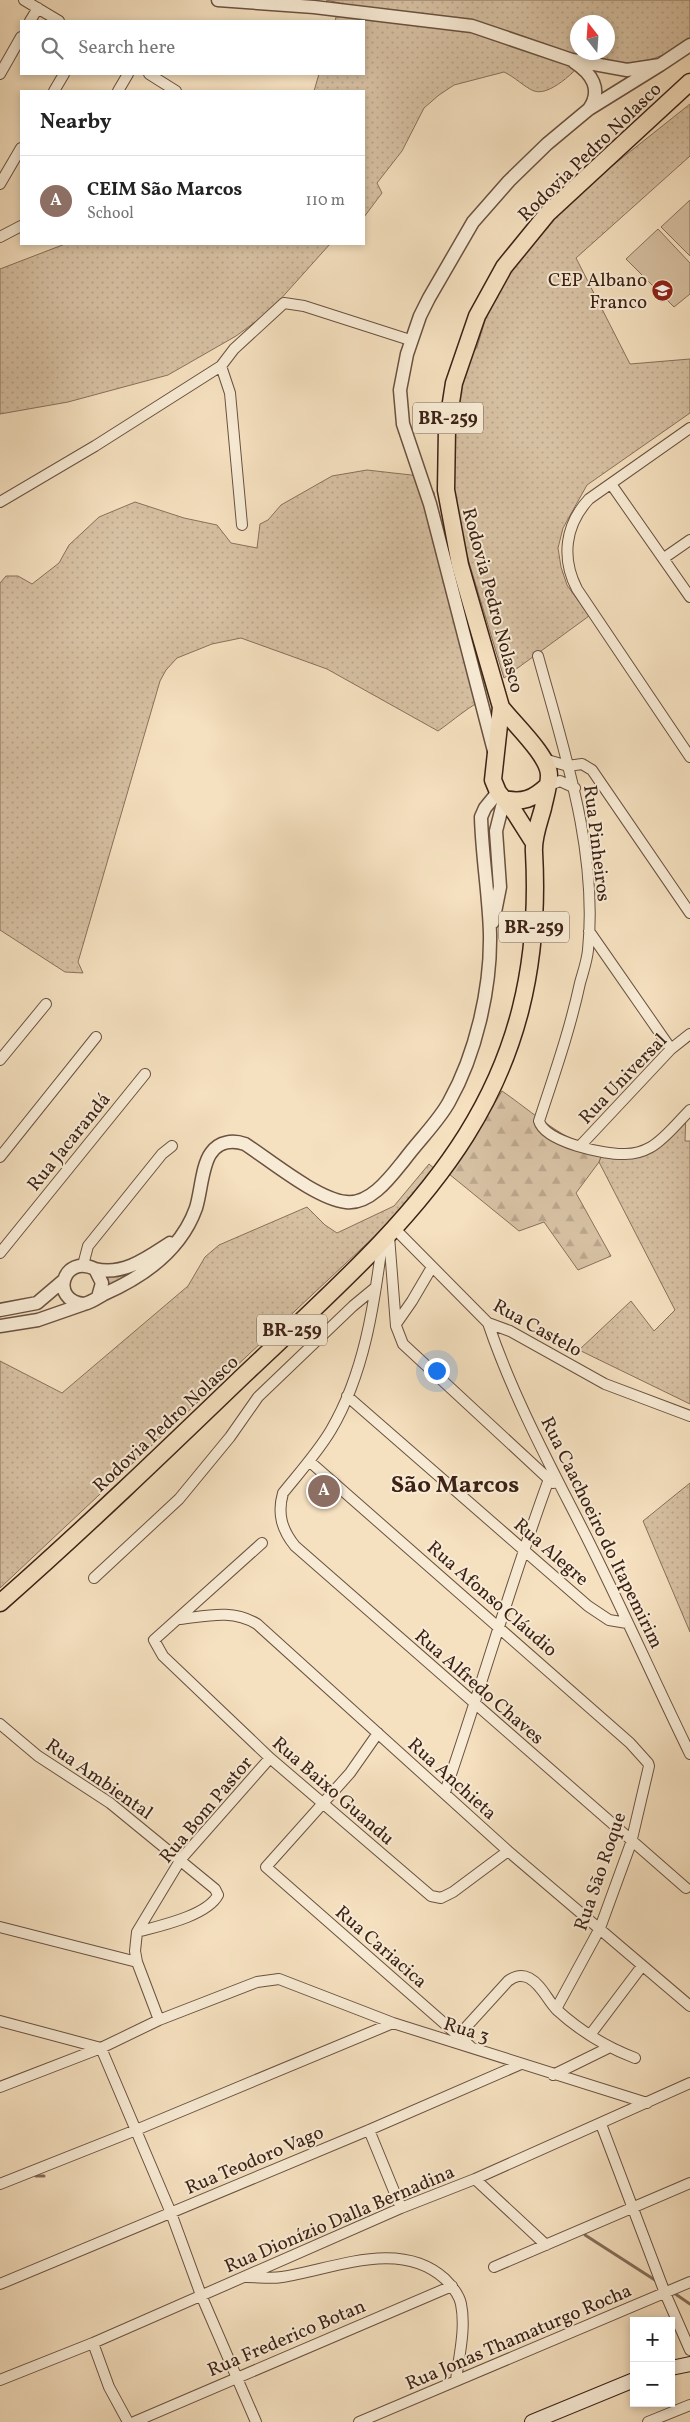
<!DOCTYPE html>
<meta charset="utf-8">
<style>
:root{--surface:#fff;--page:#f6f6f6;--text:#222;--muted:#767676;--line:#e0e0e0;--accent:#db2777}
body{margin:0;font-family:Vollkorn,serif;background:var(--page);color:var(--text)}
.controls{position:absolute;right:15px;bottom:15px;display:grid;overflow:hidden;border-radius:0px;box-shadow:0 2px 8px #0003}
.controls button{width:45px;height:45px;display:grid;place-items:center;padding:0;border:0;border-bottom:1px solid var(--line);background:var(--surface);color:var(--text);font:25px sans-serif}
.compass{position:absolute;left:570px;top:15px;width:45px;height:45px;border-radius:50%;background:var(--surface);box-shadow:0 2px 8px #0003;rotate:343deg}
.you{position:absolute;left:436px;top:1370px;width:18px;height:18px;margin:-12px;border:4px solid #fff;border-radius:50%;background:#1a73e8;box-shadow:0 0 0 8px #1a73e833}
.badge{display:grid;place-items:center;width:32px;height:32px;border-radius:50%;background:var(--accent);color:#fff;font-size:16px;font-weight:700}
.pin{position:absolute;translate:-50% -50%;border:2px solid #fff;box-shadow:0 1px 5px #0006}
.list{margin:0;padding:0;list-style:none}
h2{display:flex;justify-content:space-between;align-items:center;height:65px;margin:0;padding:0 20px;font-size:21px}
h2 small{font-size:16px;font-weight:400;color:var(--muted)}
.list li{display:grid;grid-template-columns:32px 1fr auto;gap:15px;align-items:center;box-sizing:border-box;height:90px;padding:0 20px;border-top:1px solid var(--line)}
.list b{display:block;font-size:19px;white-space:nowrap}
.list p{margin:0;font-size:16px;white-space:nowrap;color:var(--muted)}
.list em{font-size:16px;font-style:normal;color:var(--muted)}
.icon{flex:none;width:28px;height:28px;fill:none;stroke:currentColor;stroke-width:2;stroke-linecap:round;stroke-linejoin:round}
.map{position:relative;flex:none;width:690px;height:2422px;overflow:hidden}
.search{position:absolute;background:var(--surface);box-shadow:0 2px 8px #0003;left:20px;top:20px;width:345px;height:55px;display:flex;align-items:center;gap:12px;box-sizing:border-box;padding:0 18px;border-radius:0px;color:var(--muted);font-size:19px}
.panel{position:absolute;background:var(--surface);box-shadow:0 2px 8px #0003;left:20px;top:90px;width:345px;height:155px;border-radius:0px}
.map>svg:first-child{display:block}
.grass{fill:url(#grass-dots);stroke:#89705c}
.forest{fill:url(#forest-firs);stroke:#89705c}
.green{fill:#d6c0a2;stroke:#89705c}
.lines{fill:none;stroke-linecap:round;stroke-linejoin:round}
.stream{stroke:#856d59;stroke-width:3}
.minor-casing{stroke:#6a5140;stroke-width:12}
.tertiary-casing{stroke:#6a5140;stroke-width:15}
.secondary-casing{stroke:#3c2116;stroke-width:16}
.trunk-casing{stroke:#3c2116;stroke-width:19}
.minor{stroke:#f8ebd5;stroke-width:10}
.tertiary{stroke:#f8ebd5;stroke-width:12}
.secondary{stroke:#f8ebd5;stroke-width:14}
.trunk{stroke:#f5e0bf;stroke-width:16}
.labels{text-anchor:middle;stroke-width:4;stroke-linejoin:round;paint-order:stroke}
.shield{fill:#f8ebd5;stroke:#745e4f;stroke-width:1}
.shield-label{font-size:18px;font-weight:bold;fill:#3c2116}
.street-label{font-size:19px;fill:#3c2116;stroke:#f8ebd5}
.poi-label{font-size:19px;fill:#3c2116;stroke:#f8ebd5;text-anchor:end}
.district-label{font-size:24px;font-weight:bold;fill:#3c2116;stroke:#f8ebd5}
</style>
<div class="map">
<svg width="690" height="2422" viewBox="0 0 690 2422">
<defs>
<pattern id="grass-dots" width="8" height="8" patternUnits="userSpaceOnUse" patternTransform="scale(1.25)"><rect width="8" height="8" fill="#d6c0a2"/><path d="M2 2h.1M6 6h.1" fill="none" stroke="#b9a58b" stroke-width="1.8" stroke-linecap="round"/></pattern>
<pattern id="forest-firs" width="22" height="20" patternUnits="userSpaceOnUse" patternTransform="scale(1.25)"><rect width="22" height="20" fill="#d6c0a2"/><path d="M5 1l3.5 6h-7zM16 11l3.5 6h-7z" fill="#b9a58b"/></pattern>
</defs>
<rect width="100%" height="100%" fill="#f5e0bf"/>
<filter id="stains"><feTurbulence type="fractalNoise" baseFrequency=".004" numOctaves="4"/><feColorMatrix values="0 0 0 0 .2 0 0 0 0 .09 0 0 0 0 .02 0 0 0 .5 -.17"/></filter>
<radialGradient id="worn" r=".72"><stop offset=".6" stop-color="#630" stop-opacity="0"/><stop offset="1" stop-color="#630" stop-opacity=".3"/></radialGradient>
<!-- grass -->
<path class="grass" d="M326,0H690V40C666,57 618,77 592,53L608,52V22H578V52L591,53C581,65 552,97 534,91C524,87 515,77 504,72L454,85L439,95L424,108L402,151L377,183L382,193L364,217V91H314L319,74H364V21H335L340,3Z
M690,104V156L576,258L630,364L690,359V413L587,485L563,528L558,548L561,567L567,585L589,616L504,678L462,539L451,473L455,416L468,359L477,347L487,314L510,271L537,235L565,207L612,166Z
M65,244H330L269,312L236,336L168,375L68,402L0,414V269Z
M367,470L420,476L421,480L434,492L441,536L486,699C474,702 450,723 438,731L327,669L241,638L212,644L177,658L166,670L160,681L78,962L83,973L65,972L0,930V583L6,576H18L32,584L59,563L69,545L99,517L135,502L184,518L217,525L231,543L257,548L260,524L268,520L281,505L332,476Z
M686,1110L685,1141H690V1404L579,1350L631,1301L654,1331L675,1310L599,1162L603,1151L657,1148Z
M429,1164L436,1170L378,1233L0,1588V1361L62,1393L188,1286L205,1257L219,1245L307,1207L325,1225L337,1233L394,1206Z
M161,1256L110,1290L108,1277L132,1270Z
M690,1483V1632L643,1521Z"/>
<!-- forest -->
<path class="forest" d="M502,1091C534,1113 564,1142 603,1151L599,1162L576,1193L611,1256L578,1270L544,1222L519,1231L449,1174L475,1136Z"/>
<!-- green -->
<path class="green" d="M690,200V256L661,227Z
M658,229L690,263V294L674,307L626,259Z"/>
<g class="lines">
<!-- stream -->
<path class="stream" d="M36,2176H44
M585,2235L658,2282
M674,2293L690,2304"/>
<defs>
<path id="minor" d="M24,0L59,21
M30,21L38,8
M0,74L21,37
M149,74L176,91
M54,91L64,74
M118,91L128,74
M0,184L21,148
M0,237L21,226
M221,366L230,393L242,525
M690,428L589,499C565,525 561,558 577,589L690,757
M611,484L690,597
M0,502L95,446L221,366L234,349L284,303L304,306L410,340
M664,558L690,540
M538,656C564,751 598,850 588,950C587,961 583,972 580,983C570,1030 554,1075 539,1121C545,1142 605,1155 625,1154C633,1154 644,1151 651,1147C665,1139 678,1122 690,1110
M544,759L568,766L582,764L592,770L690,913
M547,786L560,781L575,788
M589,931L671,1049
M0,1060L46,1004
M580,1146L671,1049L690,1034
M0,1157L96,1037
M395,1229L488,1323L510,1331L605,1384L690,1416
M389,1236L396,1326L403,1344L553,1483
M382,1244C374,1306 364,1374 331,1430C318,1452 299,1473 283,1493C277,1514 282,1530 295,1546L686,1888
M0,1253L145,1074
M83,1265L88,1246L162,1154L172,1146
M488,1323C513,1397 551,1467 586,1536C622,1608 655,1682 690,1754
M396,1324L412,1301L432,1267
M347,1396L588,1606L609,1620L627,1623
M309,1461L630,1743L648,1763L649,1766L631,1843L600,1928L556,2009
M262,1543L154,1640L163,1656L270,1758L431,1896L441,1898L453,1892L508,1851
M94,1578L179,1499L230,1437L258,1397L353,1306L376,1287
M180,1619C207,1616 232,1609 257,1624L508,1851L690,2006
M0,1724L38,1756L110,1803L215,1889L218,1895C207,1916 159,1926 137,1932
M378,1733L350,1773L266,1867L470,2046
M445,1792C481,1688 511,1582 549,1479
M0,1927L137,1962
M159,2020L137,1962L135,1951L137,1932L181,1859L270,1758
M0,2021L101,2048L171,2213L201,2295L256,2422
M590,2035L642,1966
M458,2036L508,1981C515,1976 521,1974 529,1978C542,1985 547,2000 557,2010C580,2031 606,2047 635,2058
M553,2075L608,2048
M0,2087L101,2048L159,2020L257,1982L279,1979L393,2023L647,2103
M601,2124L665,2293L690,2350
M369,2130L401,2208
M475,2179L546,2245
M0,2184L136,2130L393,2023
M494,2267L690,2183
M247,2277C259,2277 270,2279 282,2277C334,2269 400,2238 445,2279C452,2286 459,2294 461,2304C466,2328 459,2356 456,2380
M0,2284L369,2130L521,2064
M93,2343L109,2387L128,2422
M0,2380L93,2343L401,2208L475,2179L690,2083
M134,2422L452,2286
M359,2422L690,2282
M648,2422L690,2405"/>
<path id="tertiary" d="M218,0L314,7L472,26L572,60L627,70L660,65L690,45
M574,62C591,73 603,89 589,109
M494,751L430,504L403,424L400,390L407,354L420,316L429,298L473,222L509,181L547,144L589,109L660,65
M493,922L500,887L496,831L504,799
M95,1269C123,1276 147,1258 170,1243
M98,1297L102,1283L95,1269C63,1253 49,1301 84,1304C92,1302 97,1298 104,1294C143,1277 181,1250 196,1208C201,1192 202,1165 211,1153C219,1141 233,1140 245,1144C271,1161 317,1199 346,1202C371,1205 392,1175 405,1159C419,1140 438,1122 449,1102C476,1054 491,988 490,934C489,895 482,856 481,817L485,808L498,792
M0,1310L37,1303L64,1280
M0,1326L38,1320L84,1304"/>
<path id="secondary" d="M671,2368L690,2364
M532,2422L634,2380"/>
<path id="trunk" d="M504,799C523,803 533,799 547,786
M534,843L515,813L498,792L493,780L501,707L460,565L446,490L447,428L454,383L477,316L504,267L548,213L690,82
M0,1603C83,1530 163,1453 243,1376C411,1217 548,1106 534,852C533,837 539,823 543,808C545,798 549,786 549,775C549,756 513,723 501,707"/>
</defs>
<!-- minor casing -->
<use href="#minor" class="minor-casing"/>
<!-- tertiary casing -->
<use href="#tertiary" class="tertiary-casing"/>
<!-- secondary casing -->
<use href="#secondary" class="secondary-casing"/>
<!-- trunk casing -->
<use href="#trunk" class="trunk-casing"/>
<!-- minor -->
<use href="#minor" class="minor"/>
<!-- tertiary -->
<use href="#tertiary" class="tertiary"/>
<!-- secondary -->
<use href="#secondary" class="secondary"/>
<!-- trunk -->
<use href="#trunk" class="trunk"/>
</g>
<!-- icons -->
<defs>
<symbol id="university-disc" viewBox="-11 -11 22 22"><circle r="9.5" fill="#8f2418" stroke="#f8ebd5"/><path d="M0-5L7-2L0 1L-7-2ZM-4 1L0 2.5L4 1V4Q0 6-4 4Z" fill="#fff"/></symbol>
</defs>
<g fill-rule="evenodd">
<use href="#university-disc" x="650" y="278" width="25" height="25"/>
</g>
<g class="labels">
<!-- shield labels -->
<g class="shield">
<rect x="413" y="402.5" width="70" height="31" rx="4"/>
<rect x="499" y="911.5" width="70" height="31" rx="4"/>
<rect x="257" y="1314.5" width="70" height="31" rx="4"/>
</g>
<g class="shield-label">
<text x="448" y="424">BR-259</text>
<text x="534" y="933">BR-259</text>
<text x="292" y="1336">BR-259</text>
</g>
<!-- street labels -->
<g class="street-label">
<text transform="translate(589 151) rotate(-44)" y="7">Rodovia Pedro Nolasco</text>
<text transform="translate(494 600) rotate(75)" y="7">Rodovia Pedro Nolasco</text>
<text transform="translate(598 843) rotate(83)" y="7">Rua Pinheiros</text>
<text transform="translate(622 1078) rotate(-46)" y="7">Rua Universal</text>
<text transform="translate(68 1141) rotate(-51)" y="7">Rua Jacarandá</text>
<text transform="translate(538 1327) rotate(29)" y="7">Rua Castelo</text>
<text transform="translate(165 1423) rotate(-43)" y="7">Rodovia Pedro Nolasco</text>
<text transform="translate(603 1532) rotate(64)" y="7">Rua Caachoeiro do Itapemirim</text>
<text transform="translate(552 1551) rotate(41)" y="7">Rua Alegre</text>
<text transform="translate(493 1598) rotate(41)" y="7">Rua Afonso Cláudio</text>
<text transform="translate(480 1686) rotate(41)" y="7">Rua Alfredo Chaves</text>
<text transform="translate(100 1778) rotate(35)" y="7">Rua Ambiental</text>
<text transform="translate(453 1778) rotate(42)" y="7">Rua Anchieta</text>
<text transform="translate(334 1790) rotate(41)" y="7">Rua Baixo Guandu</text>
<text transform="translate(205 1809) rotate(-50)" y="7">Rua Bom Pastor</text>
<text transform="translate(599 1871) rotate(-71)" y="7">Rua São Roque</text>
<text transform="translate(382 1946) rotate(41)" y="7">Rua Cariacica</text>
<text transform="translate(467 2029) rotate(18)" y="7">Rua 3</text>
<text transform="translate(254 2159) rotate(-23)" y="7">Rua Teodoro Vago</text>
<text transform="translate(339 2218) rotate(-23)" y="7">Rua Dionízio Dalla Bernadina</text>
<text transform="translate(518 2336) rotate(-23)" y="7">Rua Jonas Thamaturgo Rocha</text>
<text transform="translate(286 2337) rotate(-23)" y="7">Rua Frederico Botan</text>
</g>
<!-- poi labels -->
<g class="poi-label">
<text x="647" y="286">CEP Albano<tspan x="647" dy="22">Franco</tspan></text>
</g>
<!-- district labels -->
<g class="district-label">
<text x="455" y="1492">São Marcos</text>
</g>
</g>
<rect width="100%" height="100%" filter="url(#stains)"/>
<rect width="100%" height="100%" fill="url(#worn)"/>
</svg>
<div class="controls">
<button>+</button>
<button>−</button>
</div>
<svg class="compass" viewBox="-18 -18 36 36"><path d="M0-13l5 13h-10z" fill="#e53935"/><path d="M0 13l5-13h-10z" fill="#767676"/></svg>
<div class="you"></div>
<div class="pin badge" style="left:324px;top:1491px;background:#8d6e63">A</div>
<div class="search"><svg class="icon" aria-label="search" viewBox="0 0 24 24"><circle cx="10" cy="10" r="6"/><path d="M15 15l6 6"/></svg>Search here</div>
<section class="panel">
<h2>Nearby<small></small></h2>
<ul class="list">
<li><span class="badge" style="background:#8d6e63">A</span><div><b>CEIM São Marcos</b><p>School</p></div><em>110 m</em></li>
</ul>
</section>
</div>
